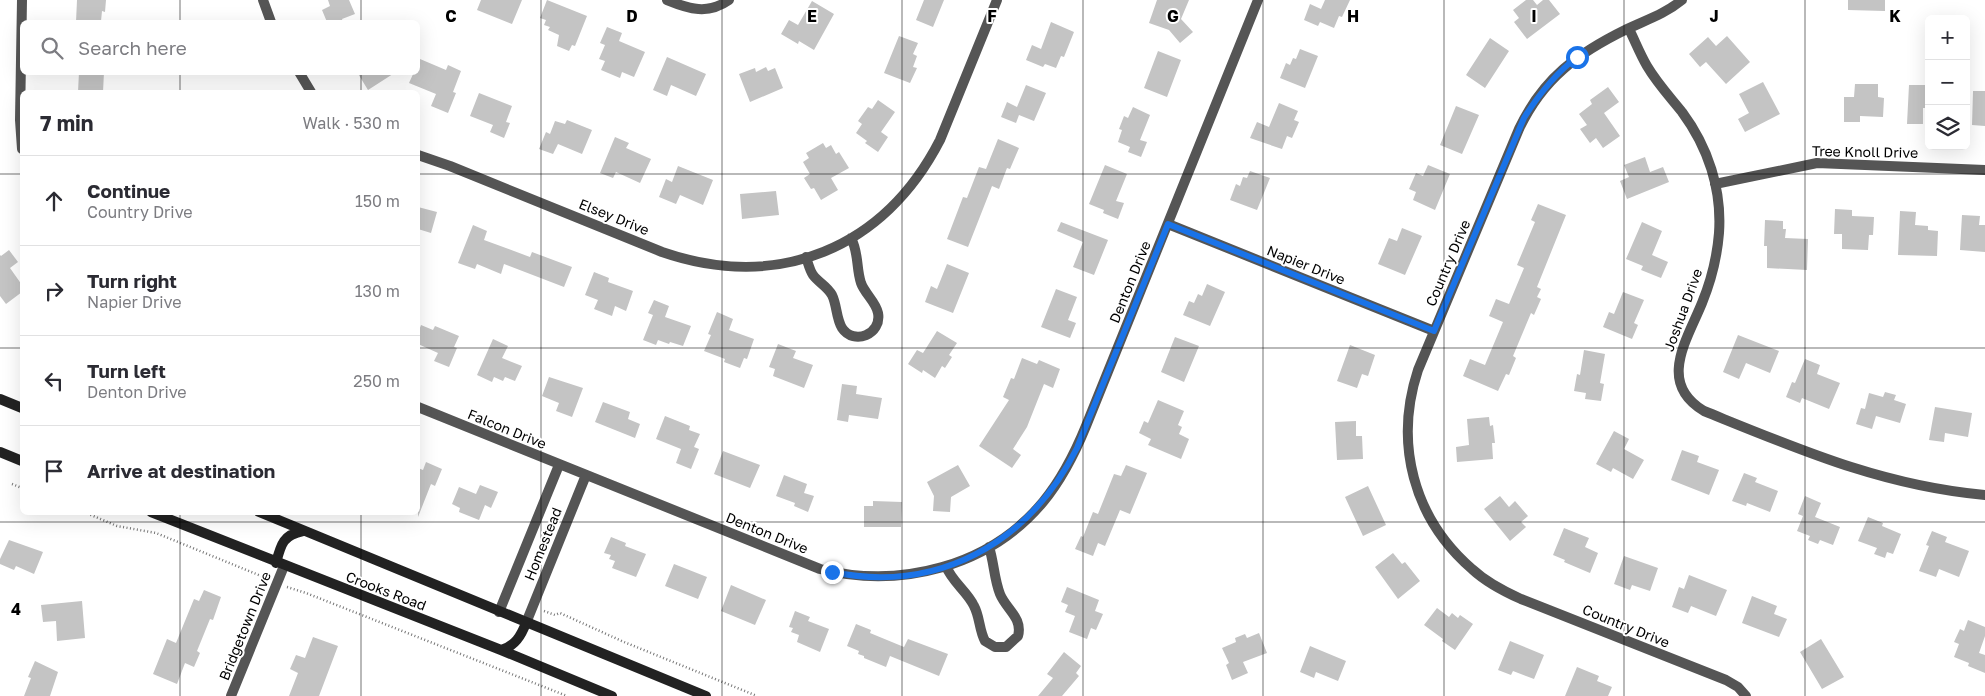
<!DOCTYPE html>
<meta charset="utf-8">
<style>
:root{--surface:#fff;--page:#f7f7f7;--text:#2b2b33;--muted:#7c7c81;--line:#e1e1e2}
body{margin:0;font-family:"Golos Text",sans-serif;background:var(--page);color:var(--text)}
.controls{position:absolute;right:15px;top:15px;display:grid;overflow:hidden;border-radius:8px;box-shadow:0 5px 20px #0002}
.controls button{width:45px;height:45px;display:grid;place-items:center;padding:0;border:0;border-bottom:1px solid var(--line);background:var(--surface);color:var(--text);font:25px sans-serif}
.stop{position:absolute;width:15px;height:15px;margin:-11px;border:4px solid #1a73e8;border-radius:50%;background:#fff}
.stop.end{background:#1a73e8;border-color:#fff;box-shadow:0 1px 5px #0008}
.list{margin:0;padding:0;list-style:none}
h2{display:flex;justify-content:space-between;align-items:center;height:65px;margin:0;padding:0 20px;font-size:21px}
h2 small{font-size:16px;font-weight:400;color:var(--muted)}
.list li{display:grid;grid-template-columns:32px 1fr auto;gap:15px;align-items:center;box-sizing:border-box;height:90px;padding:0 20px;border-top:1px solid var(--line)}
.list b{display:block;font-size:19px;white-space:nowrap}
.list p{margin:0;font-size:16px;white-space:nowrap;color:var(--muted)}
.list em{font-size:16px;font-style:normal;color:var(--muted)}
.icon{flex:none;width:28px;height:28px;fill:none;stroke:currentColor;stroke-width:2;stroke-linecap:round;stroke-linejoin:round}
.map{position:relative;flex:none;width:1985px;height:696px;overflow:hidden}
.search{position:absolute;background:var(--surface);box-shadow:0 5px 20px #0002;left:20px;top:20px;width:400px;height:55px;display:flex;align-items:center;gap:12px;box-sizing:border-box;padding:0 18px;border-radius:8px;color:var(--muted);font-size:19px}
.panel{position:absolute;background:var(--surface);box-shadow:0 5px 20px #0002;left:20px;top:90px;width:400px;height:425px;border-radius:8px}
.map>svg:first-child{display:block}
.building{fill:#c4c4c4}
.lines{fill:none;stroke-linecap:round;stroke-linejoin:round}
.path{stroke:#777;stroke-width:2.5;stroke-dasharray:1 2.5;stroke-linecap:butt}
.minor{stroke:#555;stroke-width:10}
.secondary{stroke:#222;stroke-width:10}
.route{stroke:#1a73e8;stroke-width:6}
.grid{fill:none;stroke:#000;stroke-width:1;stroke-opacity:0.55}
.labels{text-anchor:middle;stroke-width:4;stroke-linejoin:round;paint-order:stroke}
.street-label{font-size:14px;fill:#000;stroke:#fff}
.grid-label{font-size:16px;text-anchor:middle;font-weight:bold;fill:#000;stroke:#fff;stroke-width:4;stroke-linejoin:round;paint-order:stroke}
</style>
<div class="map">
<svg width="1985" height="696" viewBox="0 0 1985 696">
<rect width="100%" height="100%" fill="#fff"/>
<!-- building -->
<path class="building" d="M77,0H106L105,12L102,11L101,21L76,22Z
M328,0H349L355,14L342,19L343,22H327L322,10L330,6Z
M481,0H522L512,24L477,10Z
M547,0L587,16L575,46L572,45L569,51L557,46L559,35L548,30L550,27L544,25L546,20L540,18Z
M924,0H944L933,27L916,20Z
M1157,0H1189L1181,19L1193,32L1180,43L1169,30L1149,23Z
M1325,0H1350L1342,17L1339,16L1334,28L1320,22L1318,26L1304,20L1310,4L1321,9Z
M1526,0H1533L1537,5L1543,0H1549L1560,14L1527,39L1514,22L1519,18L1513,10Z
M1848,0H1885V11L1848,10Z
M812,1L834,14L814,50L799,41L798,44L781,34L789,20L798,25Z
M1051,22L1074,32L1064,57L1061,56L1056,68L1045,64L1043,67L1026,60L1032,45L1041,49Z
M607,27L622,33L619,41L645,52L634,77L622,72L620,78L601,70L605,61L599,59L605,45L600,43Z
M899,36L918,43L913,54L917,56L913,67L917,68L910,83L884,73Z
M1727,36L1750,62L1726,84L1706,62L1700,67L1689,54L1708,37L1716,46Z
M1490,38L1509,51L1485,88L1466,75Z
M1300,49L1318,56L1305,88L1280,78L1286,63L1290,65L1293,58L1296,59Z
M1158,51L1181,60L1167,97L1144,88Z
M667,57L706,74L696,96L671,85L667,96L653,90Z
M420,59L446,70L448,65L461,71L453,92L456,93L448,113L431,106L436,94L409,83L414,72H418V65Z
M766,67L768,71L775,68L783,88L750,102L739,74L755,68L756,72Z
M79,72H104L103,92H78Z
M357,72H396L368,90Z
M1763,82L1780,114L1745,132L1738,119L1749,113L1739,94Z
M1855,84H1878V97L1884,98L1883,117L1860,116V122H1844V97H1854Z
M1026,85L1046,93L1034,121L1019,115L1016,123L1001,117L1007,102L1017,107Z
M1909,85H1929V108H1923V124H1907Z
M1608,87L1619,102L1604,113L1620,136L1603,148L1596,138L1590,143L1580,129L1587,125L1579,114L1592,104L1590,100Z
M1973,91H1985V126L1972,125Z
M479,93L512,106L506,122L510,123L504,138L490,132L493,125L470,116Z
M878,100L895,112L881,132L888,137L878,152L865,143L867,141L856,133L862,124L858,121L868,107L872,109Z
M1279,103L1298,111L1294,120L1299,122L1292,138L1287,136L1282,149L1250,138L1257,122L1269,127Z
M1456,106L1479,115L1462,154L1440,145Z
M1133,107L1150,115L1140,140L1147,142L1141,157L1128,152L1130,147L1118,142L1122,130L1119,129L1124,116L1128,118Z
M567,120L592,130L582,154L558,144L553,154L539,149L546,132L550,134L555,121L565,124Z
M615,137L629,143L626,148L651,159L640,183L616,172L613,178L600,173Z
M998,139L1019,148L1010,169L1007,168L999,189L992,186L968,247L947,239L963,197L967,198L979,167L986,169Z
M823,143L826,148L831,145L836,154L839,152L849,168L831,178L838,190L821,200L814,188L811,189L804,178L810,174L803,162L809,158L806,153Z
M1645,157L1650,172L1663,167L1669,182L1627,199L1620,181L1629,177L1624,165Z
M1105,165L1127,174L1116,201L1124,203L1118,219L1103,213L1104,210L1089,204Z
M1428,165L1450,174L1435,210L1413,200L1416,192L1409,189L1416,173L1423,176Z
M678,166L713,180L703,205L680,195L676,204L659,197L666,179L672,182Z
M1250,171L1270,178L1257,210L1230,200L1236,184L1240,186L1243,177L1247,178Z
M776,191L779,215L742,219L740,194Z
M1538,204L1566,215L1537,287L1541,289L1537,297L1541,299L1534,315L1531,313L1513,356L1516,358L1509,375L1506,374L1498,391L1463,376L1470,359L1485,365L1503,322L1489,316L1496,299L1509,304L1524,268L1517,265L1535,222L1531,220Z
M418,207L437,212L431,233L418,229Z
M1835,209L1852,210V216L1874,217L1873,235H1869L1868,250L1842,249V234H1834Z
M1900,211L1916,212L1915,225L1928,226V230L1938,231L1937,256L1898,255Z
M1962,215L1980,216L1979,225H1985V252L1960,250Z
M1765,220L1783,221V229H1786L1785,238L1808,239L1807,270L1767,268V246H1764Z
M1061,222L1108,240L1094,275L1073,267L1083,242L1057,231Z
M1642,222L1662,231L1652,255L1668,262L1661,278L1641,270L1643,266L1626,259Z
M473,225L487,231L484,240L530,257L532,252L572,267L564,287L504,264L501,274L477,264L475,269L458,263Z
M1402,228L1422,236L1405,275L1378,264L1389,238L1397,241Z
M9,250L18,262L10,268L22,285V292L6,304L0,296V255L1,256Z
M947,264L969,273L953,313L925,302L931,286L937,289Z
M594,272L609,278L608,282L633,291L626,311L615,306L612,316L594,309L598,300L585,295Z
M1207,284L1225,292L1210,326L1183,315L1189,301L1194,303L1198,294L1202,296Z
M1056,289L1077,297L1068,320L1076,323L1070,338L1041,327Z
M1623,292L1644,300L1634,323L1638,325L1632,339L1603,327L1609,312L1614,314Z
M654,300L669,306L665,317L691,326L683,346L670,342L669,344L658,340L656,345L643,340L653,315L648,313Z
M717,312L733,319L729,330L754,339L747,359L744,358L740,368L724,362L725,359L704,351L711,335L708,334Z
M421,325L433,330L435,326L459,336L454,347L457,348L449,367L434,361L438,353L418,344V333Z
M937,331L957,343L949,355L952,357L945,368L942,366L935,378L923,370L922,373L908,364L917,350L923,353Z
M1738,335L1779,351L1770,373L1746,363L1739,379L1723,372Z
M1175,337L1199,346L1184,382L1161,372Z
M493,339L508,346L502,358L522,366L515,381L505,377L503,381L494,377L492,382L477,375Z
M778,344L796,351L793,358L813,365L804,388L773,376L775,369L769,367Z
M1350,345L1375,355L1368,376L1362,374L1357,388L1337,381Z
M1584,350L1605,354L1600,383L1604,384L1601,401L1585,399L1586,393L1574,391L1577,374L1580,375Z
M1022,358L1037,364L1039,360L1060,369L1053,388L1044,384L1027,427L1013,449L1021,455L1012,468L979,446L1009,400L1003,397L1011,378L1014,379Z
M1805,359L1820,365L1817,374L1840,383L1829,409L1802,398L1800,403L1786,397L1792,382L1795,383Z
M549,377L583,388L572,417L556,411L559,403L542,396Z
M842,384L857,386L856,394L882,398L878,419L849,415L848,422L837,420Z
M1885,392L1896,395L1894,400L1906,404L1900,423L1876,416L1872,429L1856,424L1861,408L1865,409L1869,393L1883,397Z
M1158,400L1184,411L1178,425L1182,427L1179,434L1189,439L1181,459L1148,445L1151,439L1139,433L1144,421L1148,423Z
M603,402L630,412L628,419L640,424L635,438L595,422Z
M1935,407L1972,413L1968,437L1945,433L1944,442L1929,440Z
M665,416L690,426L689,430L700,434L694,447L699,449L691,469L676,463L681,449L656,439Z
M1489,417L1490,426L1493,425L1495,443H1492L1493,459L1457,462L1456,447L1469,445L1467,419Z
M1356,421V436H1362L1363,459L1337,460L1335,422Z
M1614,431L1629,439L1624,449L1644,460L1633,479L1613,468L1611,472L1596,464Z
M1682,450L1699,456L1697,462L1719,470L1709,495L1671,480Z
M723,451L760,465L750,488L714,474Z
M426,462L442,469L435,486L431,484L418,517V468L423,470Z
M958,465L970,486L951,497L950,512L933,511L934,496L927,482Z
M1126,465L1147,473L1130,514L1120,510L1105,546L1098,543L1093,556L1075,549L1081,536L1083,537L1093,512L1098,514L1114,474L1121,476Z
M1744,473L1757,478L1755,482L1778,491L1770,512L1747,503L1746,506L1732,501Z
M784,475L807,484L804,493L814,496L808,512L794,506L795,503L776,496Z
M480,485L498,492L491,508L485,505L479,520L459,512L460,508L452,504L459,487L476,494Z
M1368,486L1386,525L1363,536L1345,497Z
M1500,496L1509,507L1515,501L1528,516L1521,522L1526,527L1510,541L1484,509Z
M1805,496L1821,503L1815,517L1840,527L1833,545L1820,540L1818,544L1808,540L1810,536L1797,531L1803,516L1798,514Z
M873,501L902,502L901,527H864V506H873Z
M1868,517L1883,523L1882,526L1901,534L1893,554L1887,552L1885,558L1874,554L1877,548L1858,541Z
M1564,528L1589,538L1585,547L1598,553L1590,573L1564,562L1565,560L1553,555Z
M1932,531L1947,537L1945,542L1969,551L1959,577L1939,569L1936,577L1919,571L1929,546L1926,545Z
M611,537L626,543L625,546L646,554L636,577L612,568L615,561L609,559L611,555L604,553Z
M9,540L43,552L34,574L16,566L14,570L0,564V559Z
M1393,553L1402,564L1405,562L1420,581L1398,599L1375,567Z
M1624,556L1658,568L1650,591L1632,585L1630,590L1614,584Z
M674,564L707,577L698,599L665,586Z
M1689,575L1727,590L1716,616L1691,606L1688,613L1672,607L1679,587L1684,589Z
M731,585L766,600L755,625L721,611Z
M1067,587L1099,600L1095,611L1103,614L1096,630L1091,628L1087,639L1069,632L1075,616L1065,612L1068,605L1061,602Z
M204,590L221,597L213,620L210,619L197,651L200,653L194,667L185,663L177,684L153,674L167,639L176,643L194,599L199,601Z
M1752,596L1777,606L1774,614L1787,619L1779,637L1742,623Z
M82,601L85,638L57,641L56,621L43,622L41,605Z
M1437,608L1449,617L1452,613L1458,618L1460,615L1473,624L1455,650L1442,641L1443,639L1424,625Z
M795,611L810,617L808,621L829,629L820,652L797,642L799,635L791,632L793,628L789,627Z
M1968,620L1985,627V636L1979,653L1985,655V673L1968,666L1969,663L1954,657L1959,644L1954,642L1960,629L1964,631Z
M856,624L871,630L870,633L904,647L908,639L948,654L939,676L890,656L886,667L864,658V656L858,654L859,651L847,646Z
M1259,633L1267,653L1243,662L1248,673L1232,680L1226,665L1229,663L1222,648L1236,642L1235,638L1245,634L1247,638Z
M313,637L338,646L319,696H289L298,673L290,669L296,655L305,658Z
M1821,639L1844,677L1822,689L1800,652Z
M1510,641L1544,655L1534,679L1513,671L1511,675L1498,670Z
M1310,646L1346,661L1338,681L1316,672L1314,678L1300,672Z
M1064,652L1081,666L1076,673L1079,676L1062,696H1038L1053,678L1047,674Z
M35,661L58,672L50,696H24L31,678L28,677Z
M1577,667L1599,676L1597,681L1612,687L1608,696H1565Z"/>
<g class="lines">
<!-- path -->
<path class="path" d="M12,484L22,488
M84,512L117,526L156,533L266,578
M287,587L306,593L567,696
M544,611L555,615L560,613L624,642L757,696"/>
<!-- minor -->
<path class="minor" d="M22,0L20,120L22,149
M263,0L271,22
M667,0C689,9 708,15 729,0
M1682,0C1665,14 1646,20 1627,29C1578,53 1543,78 1519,129L1418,370C1394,443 1413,518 1472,569C1486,582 1503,591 1521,599L1726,680L1738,687L1746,696
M1629,29C1635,41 1640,54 1647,66C1657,83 1670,97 1682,112C1708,147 1722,189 1719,233C1717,258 1711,281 1702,303C1687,340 1657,383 1704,411C1798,449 1883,486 1985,495
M299,72L311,92
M418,155L450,166L662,252C778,292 884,249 940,140L997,0
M1715,184L1817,163L1985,170
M1168,224L1434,331
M806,257C808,263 810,271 813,275C819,283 827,286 832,295C837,305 836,318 842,328C854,346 882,334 878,313C876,302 865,294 861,283C856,268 859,253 851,238
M418,407L820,569C900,589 989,567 1043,502C1062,479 1075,453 1086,426L1258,0
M946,566C952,582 967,591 974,606C980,617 979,630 985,641L995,647H1006L1018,636C1023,618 1006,609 1000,594C994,579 994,562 989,547
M499,612L559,465
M526,623L586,475
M231,696L284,566"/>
<!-- secondary -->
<path class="secondary" d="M0,399L22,408
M0,452L22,461
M151,512L501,650L612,696
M259,512L706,696
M276,563C281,544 283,535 303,531
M501,650C515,646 521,636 526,623"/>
</g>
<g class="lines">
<!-- route -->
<path class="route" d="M832,572C938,594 1029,543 1077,448L1168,224L1434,331L1524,118C1539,94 1555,74 1577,57"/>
</g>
<!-- grid -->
<path class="grid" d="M180,0V22M361,0V22M541,0V696M722,0V696M902,0V696M1083,0V696M1263,0V696M1444,0V696M1624,0V696M1805,0V696M180,72V92M361,72V92M0,174H22M418,174H1985M0,348H22M418,348H1985M180,512V696M361,512V696M0,522H1985"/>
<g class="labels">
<!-- street labels -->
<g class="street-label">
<text transform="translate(1865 152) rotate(1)" y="5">Tree Knoll Drive</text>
<text transform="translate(614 217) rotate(22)" y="5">Elsey Drive</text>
<text transform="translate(1448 263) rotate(-67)" y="5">Country Drive</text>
<text transform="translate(1306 265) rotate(22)" y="5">Napier Drive</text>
<text transform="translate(1130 282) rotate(-68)" y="5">Denton Drive</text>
<text transform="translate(1683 310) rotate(-70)" y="5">Joshua Drive</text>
<text transform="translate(507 429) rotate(22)" y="5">Falcon Drive</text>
<text transform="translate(767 533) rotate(22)" y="5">Denton Drive</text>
<text transform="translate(543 544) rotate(-68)" y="5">Homestead</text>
<text transform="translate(386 591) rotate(21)" y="5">Crooks Road</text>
<text transform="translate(245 626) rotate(-68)" y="5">Bridgetown Drive</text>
<text transform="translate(1626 626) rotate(22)" y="5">Country Drive</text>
</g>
</g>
<g class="grid-label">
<text x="451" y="22">C</text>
<text x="632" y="22">D</text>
<text x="812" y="22">E</text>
<text x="992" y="22">F</text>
<text x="1173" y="22">G</text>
<text x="1353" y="22">H</text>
<text x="1534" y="22">I</text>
<text x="1714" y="22">J</text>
<text x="1895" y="22">K</text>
<text x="16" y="615">4</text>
</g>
</svg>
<div class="controls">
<button>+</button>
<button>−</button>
<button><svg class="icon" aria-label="layers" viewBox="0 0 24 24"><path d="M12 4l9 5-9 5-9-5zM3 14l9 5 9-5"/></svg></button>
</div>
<div class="stop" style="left:1577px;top:57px"></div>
<div class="stop end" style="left:832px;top:572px"></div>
<div class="search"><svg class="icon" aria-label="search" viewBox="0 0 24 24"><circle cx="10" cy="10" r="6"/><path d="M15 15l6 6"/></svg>Search here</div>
<section class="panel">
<h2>7 min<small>Walk · 530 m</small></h2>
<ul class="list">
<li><svg class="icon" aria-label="ahead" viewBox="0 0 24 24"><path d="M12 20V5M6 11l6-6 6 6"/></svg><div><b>Continue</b><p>Country Drive</p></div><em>150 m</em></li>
<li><svg class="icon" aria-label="right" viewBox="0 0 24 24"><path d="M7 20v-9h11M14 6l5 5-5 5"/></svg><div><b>Turn right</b><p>Napier Drive</p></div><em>130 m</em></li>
<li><svg class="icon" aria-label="left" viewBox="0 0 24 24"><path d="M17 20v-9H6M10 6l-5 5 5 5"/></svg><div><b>Turn left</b><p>Denton Drive</p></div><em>250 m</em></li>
<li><svg class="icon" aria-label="arrive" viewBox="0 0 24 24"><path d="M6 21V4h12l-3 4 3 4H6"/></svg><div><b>Arrive at destination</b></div></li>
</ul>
</section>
</div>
